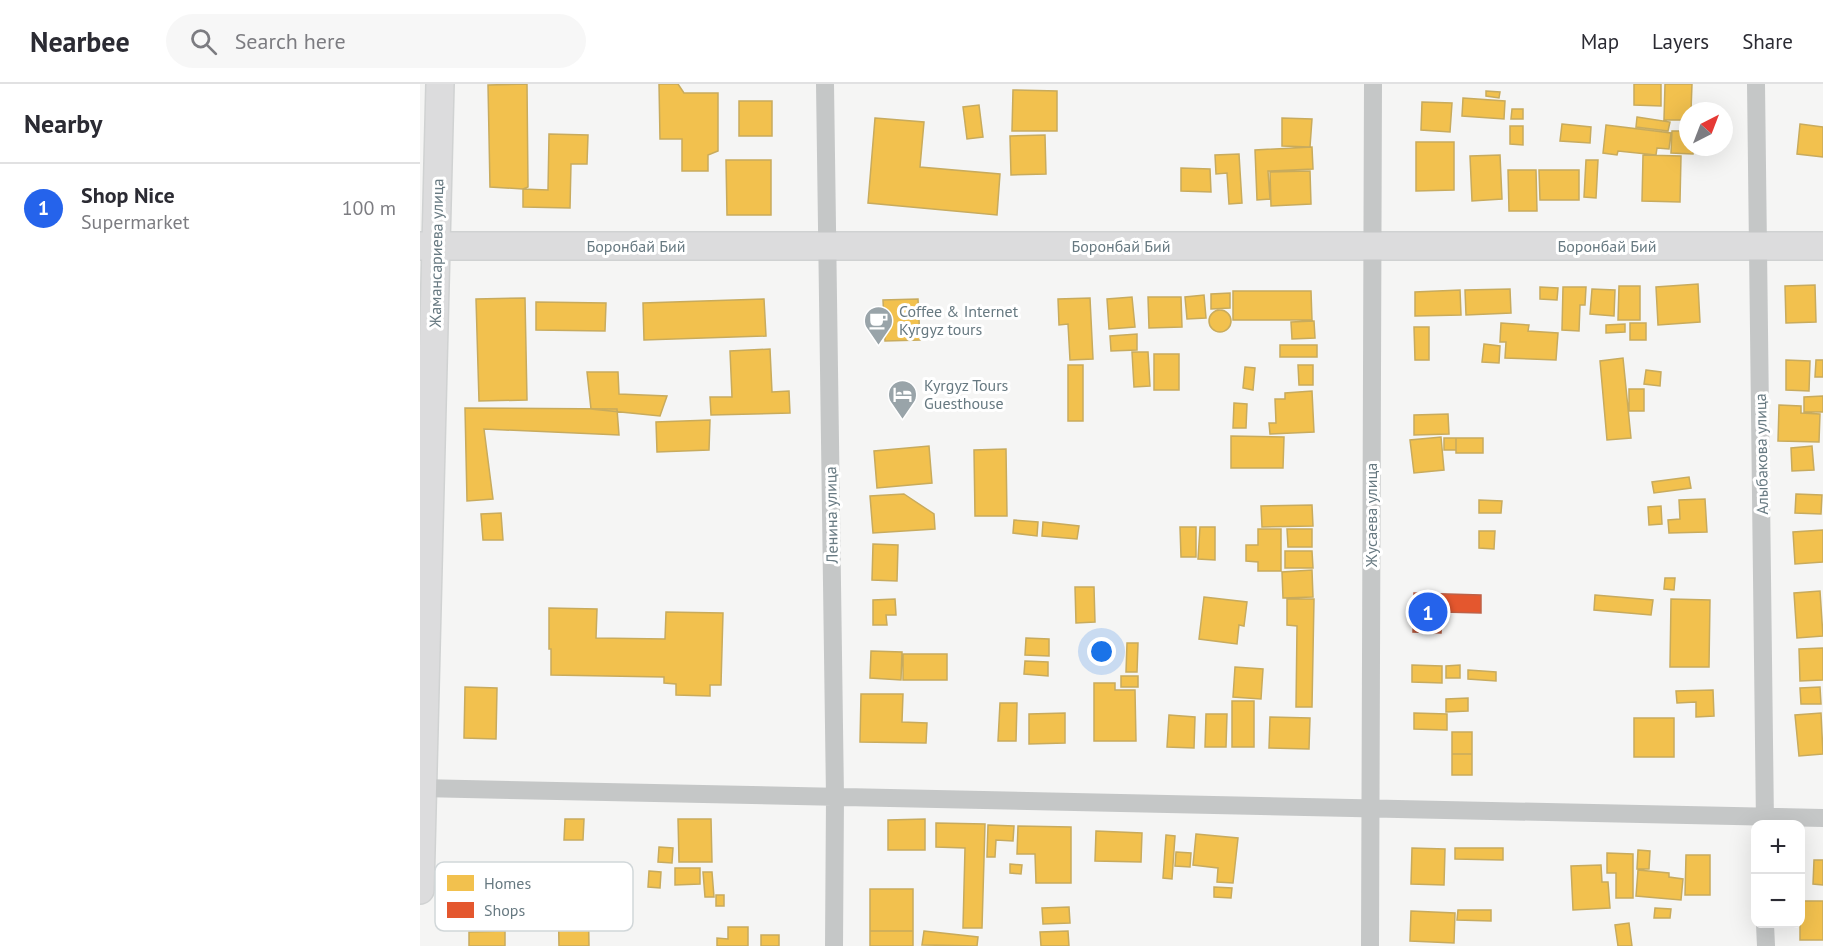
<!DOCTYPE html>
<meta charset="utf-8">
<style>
:root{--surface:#fff;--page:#f7f7f7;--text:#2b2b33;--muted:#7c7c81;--line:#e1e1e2;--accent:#2563eb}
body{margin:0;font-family:"PT Sans",sans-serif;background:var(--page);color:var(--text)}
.controls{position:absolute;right:18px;bottom:18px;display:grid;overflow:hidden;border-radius:12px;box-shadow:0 6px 24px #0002}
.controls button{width:54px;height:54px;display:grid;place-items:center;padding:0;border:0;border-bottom:2px solid var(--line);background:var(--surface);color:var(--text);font:30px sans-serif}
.compass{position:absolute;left:1259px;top:18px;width:54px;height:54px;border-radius:50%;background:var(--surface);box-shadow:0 6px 24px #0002;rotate:42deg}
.you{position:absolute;left:682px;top:568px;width:21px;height:21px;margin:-15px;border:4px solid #fff;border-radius:50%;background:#1a73e8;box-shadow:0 0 0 9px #1a73e833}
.badge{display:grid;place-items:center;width:39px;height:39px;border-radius:50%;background:var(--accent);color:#fff;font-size:20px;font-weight:700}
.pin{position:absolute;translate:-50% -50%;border:3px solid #fff;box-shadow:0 2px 6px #0006}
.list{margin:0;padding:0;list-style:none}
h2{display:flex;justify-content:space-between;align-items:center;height:78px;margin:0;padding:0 24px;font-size:26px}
h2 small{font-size:20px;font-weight:400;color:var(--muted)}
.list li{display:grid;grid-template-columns:39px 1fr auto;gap:18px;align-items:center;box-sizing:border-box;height:90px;padding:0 24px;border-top:2px solid var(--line)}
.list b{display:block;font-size:22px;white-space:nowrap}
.list p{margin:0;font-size:20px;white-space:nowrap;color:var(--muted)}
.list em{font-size:20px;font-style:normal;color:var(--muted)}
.icon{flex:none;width:33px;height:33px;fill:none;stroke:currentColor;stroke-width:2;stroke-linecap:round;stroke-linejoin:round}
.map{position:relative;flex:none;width:1403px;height:862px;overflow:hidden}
header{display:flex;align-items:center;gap:36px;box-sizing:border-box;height:84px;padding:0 30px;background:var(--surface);border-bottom:2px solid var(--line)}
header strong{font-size:28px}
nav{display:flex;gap:33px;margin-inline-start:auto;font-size:21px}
.search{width:420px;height:54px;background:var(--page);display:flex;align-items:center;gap:15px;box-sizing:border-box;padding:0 21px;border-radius:33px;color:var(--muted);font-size:22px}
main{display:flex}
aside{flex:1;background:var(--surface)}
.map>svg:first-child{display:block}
.homes{fill:#f2c14e;stroke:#c8ab5d;stroke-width:1.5}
.shops{fill:#e4572e;stroke:#be6147;stroke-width:1.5}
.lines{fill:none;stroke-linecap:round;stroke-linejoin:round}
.secondary-casing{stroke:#d0d2d2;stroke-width:30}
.street{stroke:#c5c7c7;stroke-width:18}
.secondary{stroke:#dcdcdd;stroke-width:27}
.labels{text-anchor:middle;stroke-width:6;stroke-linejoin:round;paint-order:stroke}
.street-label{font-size:16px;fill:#677981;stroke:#fff}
.poi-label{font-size:16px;fill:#677981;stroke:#fff;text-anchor:start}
.key{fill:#fff;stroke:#d1d7d9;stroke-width:1.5}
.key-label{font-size:16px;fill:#677981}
</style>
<header>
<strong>Nearbee</strong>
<div class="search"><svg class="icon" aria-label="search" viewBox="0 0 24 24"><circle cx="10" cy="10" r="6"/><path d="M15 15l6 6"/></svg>Search here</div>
<nav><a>Map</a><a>Layers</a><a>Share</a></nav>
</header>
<main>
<aside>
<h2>Nearby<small></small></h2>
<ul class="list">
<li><span class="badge">1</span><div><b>Shop Nice</b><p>Supermarket</p></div><em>100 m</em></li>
</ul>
</aside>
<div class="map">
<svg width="1403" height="862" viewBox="0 0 1403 862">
<rect width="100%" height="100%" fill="#f5f5f4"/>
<!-- homes -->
<path class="homes" d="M107,0L108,103L103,105L70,103L68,1Z
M239,0H258L264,9H298V67L288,71V87H262V55H240Z
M1214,0H1241V22L1214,21Z
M1245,0H1272L1271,27H1268V36H1244Z
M593,6L637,7V47H592Z
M1066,7L1080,8L1079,14L1066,12Z
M1043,14L1085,17L1084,35L1042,32Z
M319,17H352V52H319Z
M1002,18L1032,19L1030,48L1001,46Z
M559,21L563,53L547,55L543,23Z
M1092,25H1103V35H1091Z
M1217,33L1250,38L1248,47L1216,43Z
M455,34L504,38L500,83L580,90L577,131L448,119Z
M862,34L892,35L890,63L862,62Z
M1142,40L1171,43L1170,59L1140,57Z
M1380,40L1403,43V73L1377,70Z
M1186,41L1251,49L1249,65L1237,64L1236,71L1198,67L1197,71L1183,69Z
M1090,42H1103V61L1090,60Z
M1252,47H1268V63H1273V70L1251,69Z
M129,50L168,51L167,80H151L150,124L103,123V105L128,106Z
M625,51L626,90L591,91L590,52Z
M996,58H1034V106L996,107Z
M892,63L893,85L848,87L850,115L837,116L835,66Z
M819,70L822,119L809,120L807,89L796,90L795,71Z
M1080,71L1082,115L1052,117L1050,72Z
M1223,71L1261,72L1260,118L1222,117Z
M306,76H351V131H307Z
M1166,76H1178L1176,114L1164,113Z
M761,84L790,85L791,108L761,107Z
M1088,86H1116L1117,127H1089Z
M1119,86H1159V116H1120Z
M890,87L891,120L851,122L850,88Z
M1278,200L1280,238L1238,241L1236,203Z
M1395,201L1396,238L1366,239L1365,202Z
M1199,202H1220V236H1198Z
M1120,203L1138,204L1137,216L1120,215Z
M1143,203H1166L1165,221H1160L1159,247L1142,246Z
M1090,205L1091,229L1046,231L1045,206Z
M1172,205L1195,206L1194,232L1170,230Z
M1040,206L1041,231L995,232V208Z
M813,207H891L892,236H813Z
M810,209V224L791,225V210Z
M784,211L786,234L767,235L765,213Z
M712,213L715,243L689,245L687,215Z
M728,213H761L762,243L729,244Z
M105,214L107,316L59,317L56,215Z
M670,214L673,275L650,276L648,240L639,241L638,215Z
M344,215L346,252L224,256L223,219Z
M498,215L500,256L465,257L463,216Z
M116,218L186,219L185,247L116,246Z
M789 237a11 11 0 1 1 22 0a11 11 0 1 1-22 0Z
M894,237L895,254L872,255L871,238Z
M1081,239L1109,241L1108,247L1138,249L1136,276L1085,274L1086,258H1080Z
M1210,239H1226V256H1210Z
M1205,240V248L1186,249V241Z
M994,243H1009V276H995Z
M717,250V266L691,267L690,252Z
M1064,260L1080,262L1079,279L1062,278Z
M860,261H897V273H860Z
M350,265L352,308L369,307L370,329L291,331L290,313H312L310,267Z
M712,268H728L730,302L714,303Z
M734,270H759V306H734Z
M1203,274L1211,354L1187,356L1180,277Z
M1366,276L1390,277L1389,307L1366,306Z
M1396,276H1403V293H1395Z
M648,281H663V337H648Z
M878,281H893V301H879Z
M825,283L835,284L833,306L823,304Z
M1226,286L1241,288L1240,302L1224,300Z
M167,288H198L199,310L247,312L240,332L171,325Z
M1209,305H1224V327H1209Z
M892,307L894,348L850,350L849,339H856L855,315H865V309Z
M1403,312V328H1384V313Z
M814,319L827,320L826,344H813Z
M1359,321L1381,322V329L1400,330L1399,358L1358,357Z
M45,324L197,325L199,351L64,345L73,415L47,417Z
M1028,330L1029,350L994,351V331Z
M290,336L289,366L237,368L236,338Z
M811,352L864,353L863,384H811Z
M1021,353L1024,386L994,389L990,356Z
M1024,354H1036V366H1024Z
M1036,354H1063V369H1036Z
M509,362L512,399L457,404L454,367Z
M1392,362L1394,386L1372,387L1371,364Z
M586,365L587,432H555L554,366Z
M1269,393L1271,404L1234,409L1232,398Z
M484,410L514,430L515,445L453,449L450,412Z
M1376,410L1402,411L1401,430L1375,429Z
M1285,415L1287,448L1249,449L1248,436L1260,435L1259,416Z
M1059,416L1082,417L1081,429H1059Z
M892,421L893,442L842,443L841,422Z
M1241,422L1242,440L1229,441L1228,423Z
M81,429L83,456H63L61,430Z
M594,436L618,438L617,452L593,449Z
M623,438L659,442L657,455L622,452Z
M760,443H776V473H761Z
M780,443H795V476L778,475Z
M838,445H861V487H838V478L826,477V461H838Z
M867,445H892V463H868Z
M1403,446V478L1375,480L1373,448Z
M1059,447H1075L1074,465L1059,464Z
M453,460L478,461L477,497L452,496Z
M865,467H892L893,484H865Z
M892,486L893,513L863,514L862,488Z
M1245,494H1255L1254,506L1244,505Z
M655,503H674L675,538L656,539Z
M1400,507L1403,552L1377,554L1374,509Z
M1175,511L1233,516L1231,531L1174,526Z
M784,513L827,518L824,542L819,541L817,560L779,555Z
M475,515L476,531H466L467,541H453V516Z
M867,515H894L892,623H876L877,542L867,541Z
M1251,515L1290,516L1289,583H1250Z
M129,524L177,525L176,554L245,555L246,528L303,529L301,601H290V612L256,611V600L244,599V593L131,591V565H129Z
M606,554L629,555V572L605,571Z
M707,559H718L717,588H706Z
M1403,564V596L1380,597L1379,565Z
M451,567L482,568L481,596L450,594Z
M483,570H527V596H483Z
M605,577L628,578V592L604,590Z
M992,581L1022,582V599L992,598Z
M1040,581V594H1026V582Z
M815,583L843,585L841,615L813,613Z
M1048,586L1076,588V597L1048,595Z
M701,592H718V603H701Z
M674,599H695V606H715L716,657H674Z
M45,603L77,604L76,655L44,654Z
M1400,603L1401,620H1381L1380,604Z
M1293,606L1294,632L1276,633V618L1257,619L1256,607Z
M441,610H483L482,638L507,639L506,659L440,658Z
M1048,614V627L1026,628V615Z
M812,617H834V663H812Z
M580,619H597L596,657H578Z
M645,629V659L609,660V630Z
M994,629L1027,630V646L994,645Z
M1401,629L1403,670L1379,672L1375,631Z
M786,630H807L806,663H785Z
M749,631L775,633L774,664L747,663Z
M850,633L890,634L889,665L849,664Z
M1214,634H1254V673H1214Z
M1032,648H1052V670H1032Z
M1032,670H1052V691H1032Z
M145,735H164L163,756H144Z
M258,735H291L292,778H259Z
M505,735V766H468V736Z
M516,739L565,740L562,844H543L545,764L516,763Z
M568,741L594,742L593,757L576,756L575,773H567Z
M598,742L651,743V799H616L615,770H597Z
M676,747L722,749L721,778L675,777Z
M776,750L818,754L813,799L797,798L798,784L773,781Z
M746,751L755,752L752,795L743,794Z
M239,763L253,764L252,779L238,778Z
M992,764L1025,765L1024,801L991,800Z
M1035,764H1083V776L1035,775Z
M1218,766L1230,767L1229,785H1217Z
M756,768L771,769L770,783L755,782Z
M1187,769L1213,770V814H1196V789H1187Z
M1266,771H1290V811H1265Z
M1394,776H1403V801L1393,800Z
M590,780L602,781L601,790L590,789Z
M1181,781L1182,798H1188L1190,824L1153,826L1151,782Z
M255,784H280V800L255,801Z
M1218,786L1249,789V793L1263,795L1261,816L1216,812Z
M229,787L241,788L240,804L228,803Z
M283,788H292L294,813H285Z
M794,803L812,804L811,814L794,813Z
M450,805H493V847H450Z
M138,807H168L169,862H139Z
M296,811H304V822H296Z
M1380,817H1403V856H1380Z
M649,823L650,839L623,840L622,824Z
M1235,824L1251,825L1250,834H1234Z
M1038,826H1071V837L1037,836Z
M991,827L1035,829L1034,859L990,857Z
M1209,839L1212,862H1198L1195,841Z
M308,843H328V862H297V854L308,855Z
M85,847V862H49V848Z
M450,847H493V862H450Z
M504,847L558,853L557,862L502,861Z
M648,847L649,862H621L620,848Z
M341,851H359V862H341Z"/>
<!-- shops -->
<path class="shops" d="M994,509L1061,511V529L1022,528L1021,549L993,548Z"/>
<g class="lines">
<defs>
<path id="secondary" d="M0,162H1403
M0,806L20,0"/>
</defs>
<!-- secondary casing -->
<use href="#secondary" class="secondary-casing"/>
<!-- street -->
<path class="street" d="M405,0L415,713L414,862
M1336,0L1345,740
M0,704L1403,734
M1345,840L1346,862
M950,862L953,0"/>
<!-- secondary -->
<use href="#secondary" class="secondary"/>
</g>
<!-- icons -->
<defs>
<symbol id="cafe-pin" viewBox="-11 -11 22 30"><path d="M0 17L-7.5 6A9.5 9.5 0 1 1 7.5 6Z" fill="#99a4a9" stroke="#fff"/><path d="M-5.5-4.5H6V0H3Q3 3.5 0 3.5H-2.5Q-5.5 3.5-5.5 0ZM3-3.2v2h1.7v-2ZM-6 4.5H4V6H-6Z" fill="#fff"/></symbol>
<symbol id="hotel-pin" viewBox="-11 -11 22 30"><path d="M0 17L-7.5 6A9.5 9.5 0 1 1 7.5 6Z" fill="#99a4a9" stroke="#fff"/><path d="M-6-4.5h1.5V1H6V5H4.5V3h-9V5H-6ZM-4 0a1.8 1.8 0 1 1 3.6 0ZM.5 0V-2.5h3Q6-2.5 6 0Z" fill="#fff"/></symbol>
</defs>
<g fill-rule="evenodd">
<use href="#cafe-pin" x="442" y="220" width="33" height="45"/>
<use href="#hotel-pin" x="466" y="294" width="33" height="45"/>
</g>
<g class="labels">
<!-- street labels -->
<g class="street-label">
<text x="216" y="168">Боронбай Бий</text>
<text x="701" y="168">Боронбай Бий</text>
<text x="1187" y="168">Боронбай Бий</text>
<text transform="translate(16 169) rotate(-89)" y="6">Жамансариева улица</text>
<text transform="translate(1341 370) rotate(-91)" y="6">Алыбакова улица</text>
<text transform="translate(411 431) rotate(-91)" y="6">Ленина улица</text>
<text transform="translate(951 431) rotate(-90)" y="6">Жусаева улица</text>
</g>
<!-- poi labels -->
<g class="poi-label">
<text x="479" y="233">Coffee &amp; Internet<tspan x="479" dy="18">Kyrgyz tours</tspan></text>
<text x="504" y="307">Kyrgyz Tours<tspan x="504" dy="18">Guesthouse</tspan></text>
</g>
</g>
<!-- legend -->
<rect x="15" y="778" width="198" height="69" rx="9" class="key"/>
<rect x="27" y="791" width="27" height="16" fill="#f2c14e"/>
<rect x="27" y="818" width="27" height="16" fill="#e4572e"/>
<g class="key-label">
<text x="64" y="805">Homes</text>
<text x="64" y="832">Shops</text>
</g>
</svg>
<div class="controls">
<button>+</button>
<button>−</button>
</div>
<svg class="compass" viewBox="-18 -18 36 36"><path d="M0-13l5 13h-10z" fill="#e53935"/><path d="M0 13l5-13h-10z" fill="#7c7c81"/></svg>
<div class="you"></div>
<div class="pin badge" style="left:1008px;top:528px">1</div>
</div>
</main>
